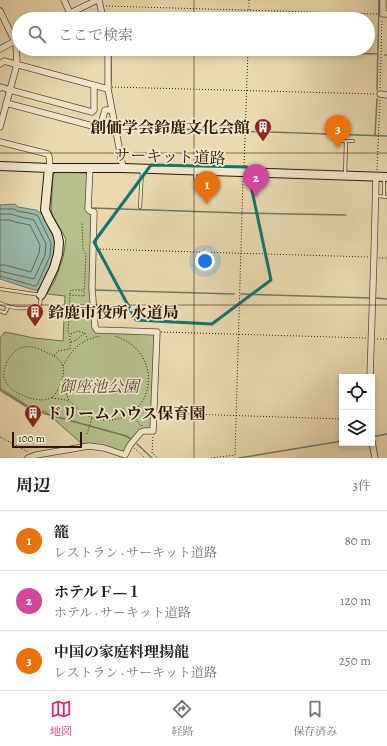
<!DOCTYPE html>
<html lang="ja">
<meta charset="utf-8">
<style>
:root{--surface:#fff;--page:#f6f6f6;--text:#202124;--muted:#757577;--line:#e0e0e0;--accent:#db2777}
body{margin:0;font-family:Alegreya,"Noto Serif JP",serif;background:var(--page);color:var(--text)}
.controls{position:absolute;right:12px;bottom:12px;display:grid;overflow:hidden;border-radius:0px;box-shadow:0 2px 6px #0003}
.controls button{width:36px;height:36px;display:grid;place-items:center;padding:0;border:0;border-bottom:1px solid var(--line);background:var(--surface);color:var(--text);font:20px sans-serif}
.scale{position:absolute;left:12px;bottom:10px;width:70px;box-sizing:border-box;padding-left:4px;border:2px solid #2c1700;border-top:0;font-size:11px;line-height:14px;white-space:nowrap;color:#2c1700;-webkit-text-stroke:3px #f2e7cc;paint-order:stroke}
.you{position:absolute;left:205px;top:261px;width:14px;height:14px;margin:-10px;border:3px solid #fff;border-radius:50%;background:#1a73e8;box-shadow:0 0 0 6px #1a73e833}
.badge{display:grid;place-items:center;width:26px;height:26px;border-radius:50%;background:var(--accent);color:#fff;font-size:13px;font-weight:700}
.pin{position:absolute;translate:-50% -33px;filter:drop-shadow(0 1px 2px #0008)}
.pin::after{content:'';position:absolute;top:21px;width:14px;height:12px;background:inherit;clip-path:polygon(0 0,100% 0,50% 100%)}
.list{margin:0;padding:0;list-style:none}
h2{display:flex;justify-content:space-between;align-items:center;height:52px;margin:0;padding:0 16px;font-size:17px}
h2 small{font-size:13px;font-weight:400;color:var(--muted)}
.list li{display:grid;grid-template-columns:26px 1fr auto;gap:12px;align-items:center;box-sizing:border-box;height:60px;padding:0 16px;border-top:1px solid var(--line)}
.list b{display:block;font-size:15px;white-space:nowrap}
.list p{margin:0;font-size:13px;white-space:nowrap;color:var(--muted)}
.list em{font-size:13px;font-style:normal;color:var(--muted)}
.icon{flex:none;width:22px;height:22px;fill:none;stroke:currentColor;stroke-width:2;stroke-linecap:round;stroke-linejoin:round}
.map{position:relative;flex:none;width:387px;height:458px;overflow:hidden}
.search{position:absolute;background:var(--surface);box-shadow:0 2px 6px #0003;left:12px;right:12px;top:12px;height:44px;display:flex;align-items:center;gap:10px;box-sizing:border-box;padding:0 14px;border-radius:22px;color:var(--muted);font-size:15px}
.sheet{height:232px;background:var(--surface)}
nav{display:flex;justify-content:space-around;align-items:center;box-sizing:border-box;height:56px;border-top:1px solid var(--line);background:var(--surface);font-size:11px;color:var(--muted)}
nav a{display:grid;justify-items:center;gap:2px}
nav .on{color:var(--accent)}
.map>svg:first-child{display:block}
.green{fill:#b6c08c;stroke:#716c46}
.water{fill:#98bbac;stroke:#6d7967}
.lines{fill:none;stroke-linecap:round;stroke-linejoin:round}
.shore{stroke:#626956;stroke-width:1}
.stream{stroke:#6d7967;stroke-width:1.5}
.lane-casing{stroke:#5c482c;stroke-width:4}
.street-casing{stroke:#5c482c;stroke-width:7}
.secondary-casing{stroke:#2c1700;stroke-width:10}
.path{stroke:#2c1700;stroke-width:1;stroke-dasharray:1 2;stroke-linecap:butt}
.lane{stroke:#f2e7cc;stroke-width:2.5}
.street{stroke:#f2e7cc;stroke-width:5.5}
.secondary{stroke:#f2e7cc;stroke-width:8}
.marked{fill:none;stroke:#0f766e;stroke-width:3;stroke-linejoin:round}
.grid{fill:none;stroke:#2c1700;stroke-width:1;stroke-opacity:0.55}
.labels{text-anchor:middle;stroke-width:3.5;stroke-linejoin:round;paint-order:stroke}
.poi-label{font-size:16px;font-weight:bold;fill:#2c1700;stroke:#f2e7cc;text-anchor:start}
.street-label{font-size:16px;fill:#2c1700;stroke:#f2e7cc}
.park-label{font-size:16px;font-style:italic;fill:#554a2a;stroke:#f2e7cc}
</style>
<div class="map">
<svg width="387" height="458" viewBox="0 0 387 458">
<rect width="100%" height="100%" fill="#ebdab0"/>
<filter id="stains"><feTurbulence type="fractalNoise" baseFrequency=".005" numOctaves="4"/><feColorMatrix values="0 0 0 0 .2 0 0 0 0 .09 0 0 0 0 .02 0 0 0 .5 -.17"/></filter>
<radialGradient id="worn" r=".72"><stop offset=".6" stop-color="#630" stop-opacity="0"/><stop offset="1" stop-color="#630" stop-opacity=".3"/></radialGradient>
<!-- green -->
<path class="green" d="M56,172L88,173L91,213L92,215L93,328L153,333L155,336L152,429L139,431L128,443L124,452H122C107,447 98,443 82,444L46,412L31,408L0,388V338L5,332L34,338L63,341L65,296L47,294L55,280L63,258L66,239L52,214L51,209L53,175Z"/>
<!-- water -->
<path class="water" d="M15,204L18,207L36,210L42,214L56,242L54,257L40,290H34L0,279V205Z"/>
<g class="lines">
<!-- shore -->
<path class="shore" d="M0,209H14L17,211L34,214L38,216L51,243L50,256L37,285L35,286L0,276
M0,214H11L17,216L34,220L46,244L45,255L34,279L0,271
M0,220H10L15,222L30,225L40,245L39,253L31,272L5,265H0"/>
<!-- stream -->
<path class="stream" d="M204,49L378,54
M111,53V84
M385,55H387
M377,90L379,0
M117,127L387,136
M375,135L377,99
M92,208L240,213L346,215
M94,290L234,294
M241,294L371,298
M375,298L387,299
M0,390L32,410L126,436L131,439
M372,437L387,434
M137,444L152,458
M239,458L342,441"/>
<defs>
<path id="lane" d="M339,141H353
M345,175L346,141
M195,179V172
M208,195L209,172
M378,196L387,197
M384,197V179
M140,207L142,171
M0,289L41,295L40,306C24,309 15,310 0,303
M29,309L33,315H38L39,314L40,306
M0,311L5,313L8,307"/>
<path id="street" d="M64,0L70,13
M99,0L103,19
M383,0V14H387
M0,11L16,44L17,64L0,127
M58,19L97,0
M0,49L15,41
M108,49V89L123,168
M0,64L4,61L108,89
M0,88L1,87L10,90L92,112L94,110V85
M380,94L387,95
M6,103L100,128L105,110H111
M0,142L48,154C50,158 50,163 49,168
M370,377L374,255L376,177
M372,442L375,458
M28,458L36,455L89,446L104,448L125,455L130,445L141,432L144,431H153L157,332L97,330L95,327L92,288L94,212L90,211L88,209L90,167"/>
<path id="secondary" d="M0,166L49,168H123L387,177
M41,295L54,268L58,254L59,242L57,233L49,219L45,210L49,168"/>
</defs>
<!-- lane casing -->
<use href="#lane" class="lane-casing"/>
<!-- street casing -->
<use href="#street" class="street-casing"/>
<!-- secondary casing -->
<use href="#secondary" class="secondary-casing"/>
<!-- path -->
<path class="path" d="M106,6L377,14
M249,19V0
M112,87L375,94
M380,88L382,19
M244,166L248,49
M377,170L380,99
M97,249L368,257
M379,258H387
M70,294V291L71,290H84
M161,332L366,338
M71,334L78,331L85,333L87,338
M377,339H387
M71,342L75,341L85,333
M54,356C66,363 65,373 60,385C58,389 56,395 52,397C42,404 25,397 16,392C11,389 6,384 4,378C2,366 12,349 24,347C34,345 45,352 54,356L58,351L70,349V335L68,332L70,295L84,296L86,254L83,250L82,222
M63,366C72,349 82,339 101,336
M63,379L65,389L69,401
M52,398C58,399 65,399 70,402C73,404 76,408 79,410C87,417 99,421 110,420C159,416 162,349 114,336
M158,413L342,419
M132,414L140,425L143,426
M87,434L92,418
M0,437L28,452
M153,437L152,453L158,458
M134,448L145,458
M211,458L235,455L243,179"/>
<!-- lane -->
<use href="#lane" class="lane"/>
<!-- street -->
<use href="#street" class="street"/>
<!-- secondary -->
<use href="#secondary" class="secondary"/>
</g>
<!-- marked area -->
<path class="marked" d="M151,165L247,167L271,280L212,324L136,320L94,242Z"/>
<!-- grid -->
<path class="grid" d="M194,0V19M194,49V458M0,153H387M0,305H387"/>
<!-- icons -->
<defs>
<symbol id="building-pin" viewBox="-11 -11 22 30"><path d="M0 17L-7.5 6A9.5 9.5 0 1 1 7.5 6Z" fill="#8f2418" stroke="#f2e7cc"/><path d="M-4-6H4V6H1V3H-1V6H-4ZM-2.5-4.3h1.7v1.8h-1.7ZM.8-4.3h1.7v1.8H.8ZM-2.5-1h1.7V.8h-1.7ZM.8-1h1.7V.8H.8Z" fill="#fff"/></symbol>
</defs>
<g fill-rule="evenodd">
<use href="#building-pin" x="253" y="117" width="20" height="27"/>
<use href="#building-pin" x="25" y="302" width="20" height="27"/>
<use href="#building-pin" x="23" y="403" width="20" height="27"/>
</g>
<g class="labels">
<!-- poi labels -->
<g class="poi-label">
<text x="250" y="133" text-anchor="end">創価学会鈴鹿文化会館</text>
<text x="48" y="318">鈴鹿市役所 水道局</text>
<text x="46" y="419">ドリームハウス保育園</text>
</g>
<!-- street labels -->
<g class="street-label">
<text transform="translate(170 156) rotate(2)" y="6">サーキット道路</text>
</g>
<!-- park labels -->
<g class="park-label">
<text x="99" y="392">御座池公園</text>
</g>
</g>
<rect width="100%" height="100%" filter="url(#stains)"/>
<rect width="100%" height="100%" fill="url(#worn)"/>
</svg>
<div class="controls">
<button><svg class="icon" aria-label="locate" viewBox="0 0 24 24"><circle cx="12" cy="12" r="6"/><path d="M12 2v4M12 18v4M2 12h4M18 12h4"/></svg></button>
<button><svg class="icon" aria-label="layers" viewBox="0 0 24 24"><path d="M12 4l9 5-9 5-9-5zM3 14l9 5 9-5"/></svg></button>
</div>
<div class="scale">100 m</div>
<div class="you"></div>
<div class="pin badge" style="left:207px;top:204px;background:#e8710a">1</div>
<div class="pin badge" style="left:256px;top:197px;background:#d1479c">2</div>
<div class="pin badge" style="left:338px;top:148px;background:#e8710a">3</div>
<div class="search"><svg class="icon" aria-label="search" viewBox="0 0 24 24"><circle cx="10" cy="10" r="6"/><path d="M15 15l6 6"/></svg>ここで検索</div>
</div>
<section class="sheet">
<h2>周辺<small>3件</small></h2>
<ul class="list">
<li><span class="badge" style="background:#e8710a">1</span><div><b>籠</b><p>レストラン · サーキット道路</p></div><em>80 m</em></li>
<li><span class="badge" style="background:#d1479c">2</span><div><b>ホテルＦ―１</b><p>ホテル · サーキット道路</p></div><em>120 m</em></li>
<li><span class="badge" style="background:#e8710a">3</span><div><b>中国の家庭料理揚龍</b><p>レストラン · サーキット道路</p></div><em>250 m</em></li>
</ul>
</section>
<nav>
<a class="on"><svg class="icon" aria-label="map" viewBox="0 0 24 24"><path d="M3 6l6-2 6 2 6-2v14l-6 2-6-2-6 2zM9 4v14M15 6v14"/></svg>地図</a>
<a><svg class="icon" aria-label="directions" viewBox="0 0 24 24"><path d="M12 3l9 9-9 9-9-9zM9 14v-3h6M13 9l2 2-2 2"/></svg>経路</a>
<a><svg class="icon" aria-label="saved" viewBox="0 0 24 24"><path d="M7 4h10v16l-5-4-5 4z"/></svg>保存済み</a>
</nav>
